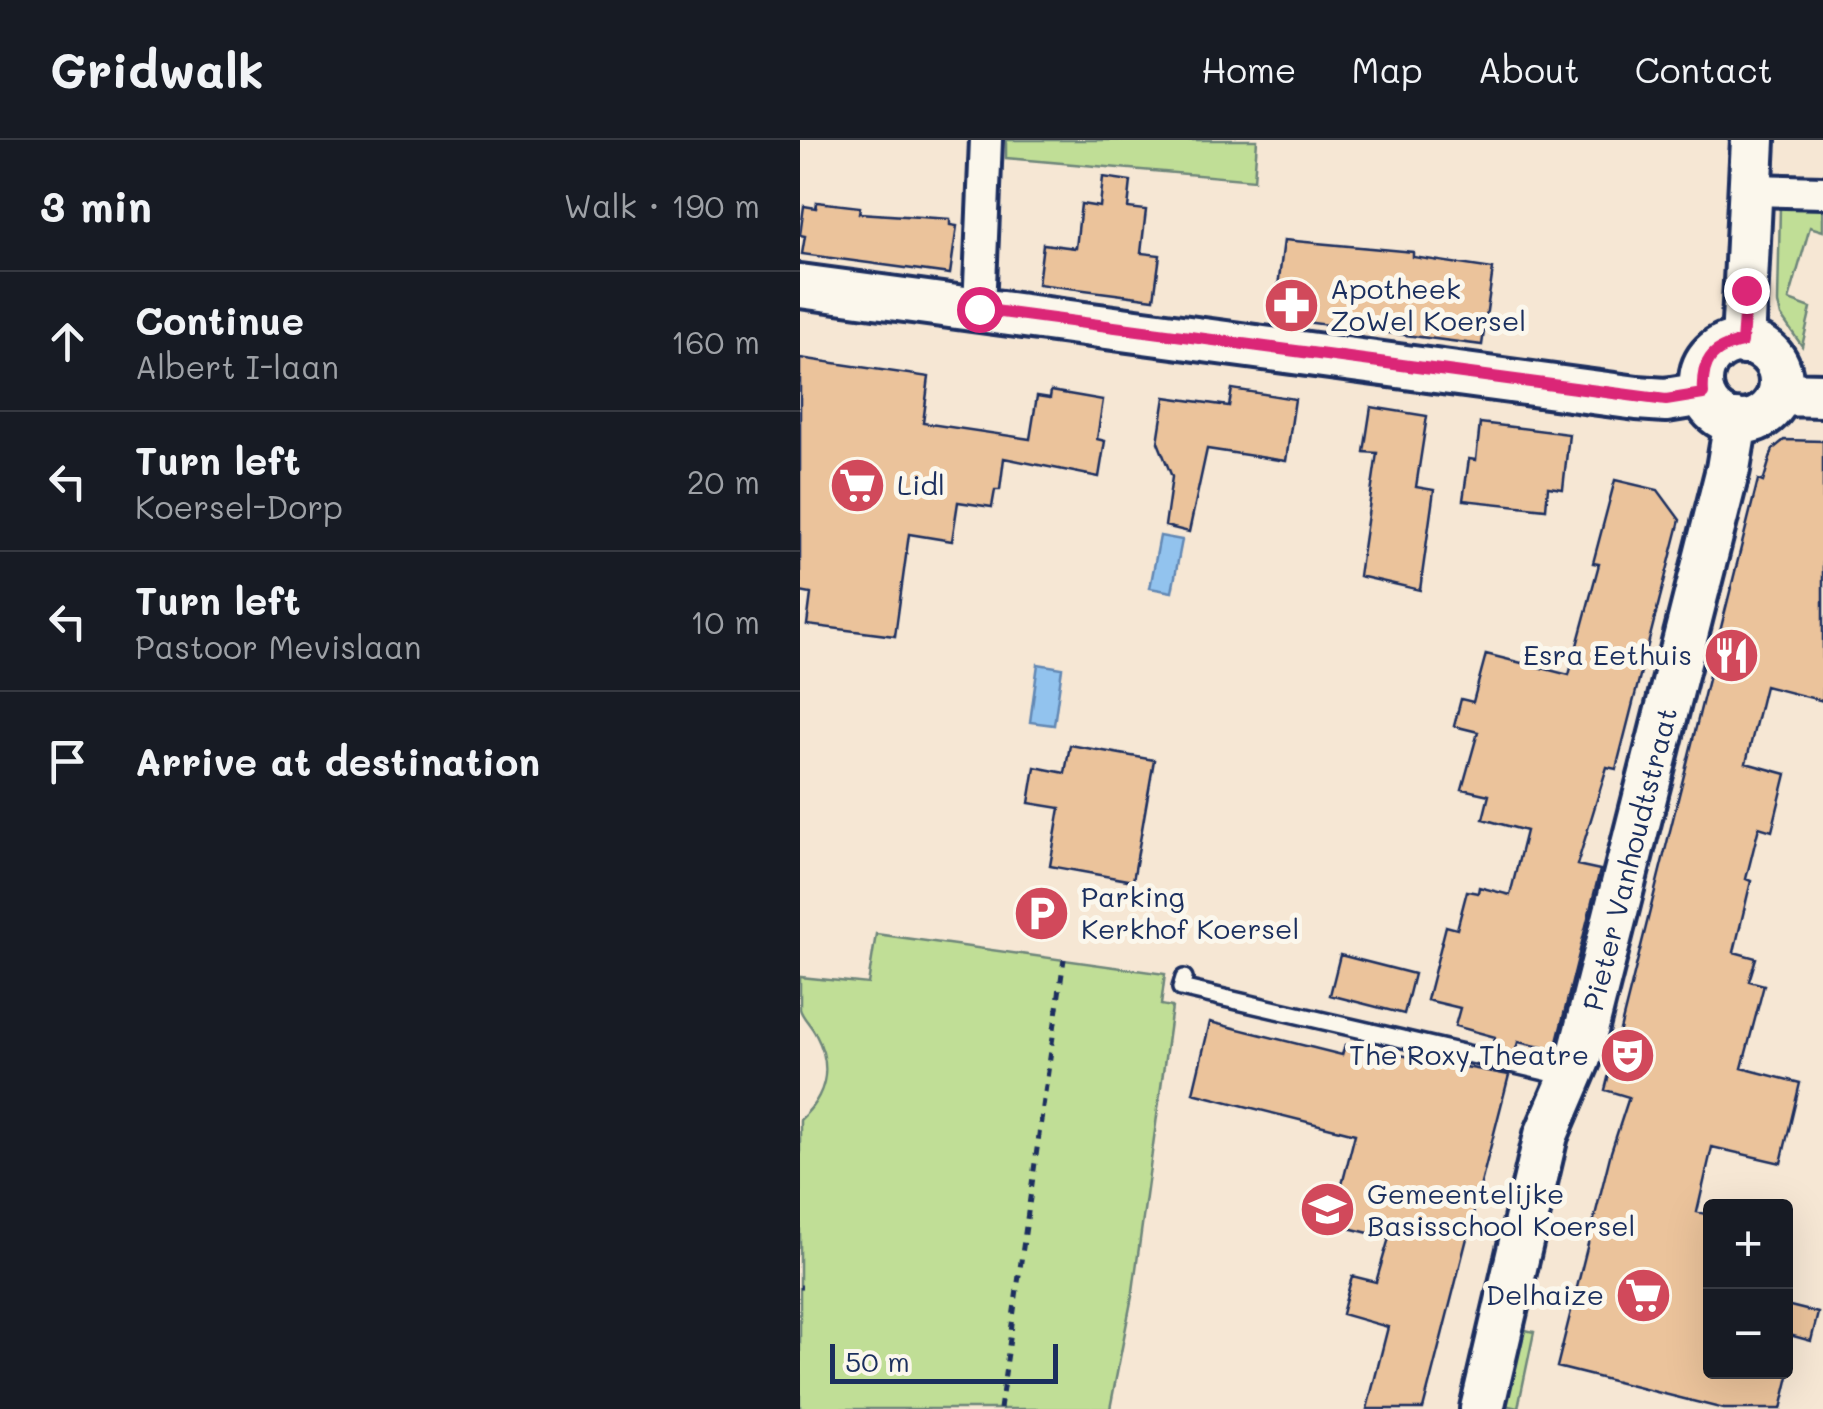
<!DOCTYPE html>
<meta charset="utf-8">
<style>
:root{--surface:#171b24;--page:#20242c;--text:#f1f3f6;--muted:#9ea1a6;--line:#363941}
body{margin:0;font-family:Mali,sans-serif;background:var(--page);color:var(--text)}
.controls{position:absolute;right:30px;bottom:30px;display:grid;overflow:hidden;border-radius:10px;box-shadow:0 10px 40px #0002}
.controls button{width:90px;height:90px;display:grid;place-items:center;padding:0;border:0;border-bottom:2px solid var(--line);background:var(--surface);color:var(--text);font:50px sans-serif}
.scale{position:absolute;left:30px;bottom:25px;width:228px;box-sizing:border-box;padding-left:10px;border:5px solid #1b2f5e;border-top:0;font-size:28px;line-height:35px;white-space:nowrap;color:#1b2f5e;-webkit-text-stroke:8px #fbf7ec;paint-order:stroke}
.stop{position:absolute;width:30px;height:30px;margin:-22px;border:8px solid #db2777;border-radius:50%;background:#fff}
.stop.end{background:#db2777;border-color:#fff;box-shadow:0 2px 10px #0008}
.list{margin:0;padding:0;list-style:none}
h2{display:flex;justify-content:space-between;align-items:center;height:130px;margin:0;padding:0 40px;font-size:42px}
h2 small{font-size:32px;font-weight:400;color:var(--muted)}
.list li{display:grid;grid-template-columns:65px 1fr auto;gap:30px;align-items:center;box-sizing:border-box;height:140px;padding:0 40px;border-top:2px solid var(--line)}
.list b{display:block;font-size:38px;white-space:nowrap}
.list p{margin:0;font-size:32px;white-space:nowrap;color:var(--muted)}
.list em{font-size:32px;font-style:normal;color:var(--muted)}
.icon{flex:none;width:55px;height:55px;fill:none;stroke:currentColor;stroke-width:2;stroke-linecap:round;stroke-linejoin:round}
.map{position:relative;flex:none;width:1023px;height:1269px;overflow:hidden}
header{display:flex;align-items:center;gap:60px;box-sizing:border-box;height:140px;padding:0 50px;background:var(--surface);border-bottom:2px solid var(--line)}
header strong{font-size:48px}
nav{display:flex;gap:55px;margin-inline-start:auto;font-size:35px}
main{display:flex}
aside{flex:1;background:var(--surface)}
.map>svg:first-child{display:block}
.green{fill:#c0de96;stroke:#6e867a;stroke-width:2.5}
.water{fill:#92c3ee;stroke:#6288b4;stroke-width:2.5}
.building{fill:#ebc39b;stroke:#1b2f5e;stroke-width:2.5}
.lines{fill:none;stroke-linecap:round;stroke-linejoin:round}
.lane-casing{stroke:#1b2f5e;stroke-width:22}
.street-casing{stroke:#1b2f5e;stroke-width:38}
.secondary-casing{stroke:#1b2f5e;stroke-width:50}
.path{stroke:#1b2f5e;stroke-width:5;stroke-dasharray:8 8;stroke-linecap:butt}
.lane{stroke:#fbf7ec;stroke-width:15}
.street{stroke:#fbf7ec;stroke-width:30}
.secondary{stroke:#fbf7ec;stroke-width:42}
.route{stroke:#db2777;stroke-width:12}
.labels{text-anchor:middle;stroke-width:10;stroke-linejoin:round;paint-order:stroke}
.poi-label{font-size:28px;fill:#1b2f5e;stroke:#fbf7ec;text-anchor:start}
.street-label{font-size:28px;fill:#1b2f5e;stroke:#fbf7ec}
</style>
<header>
<strong>Gridwalk</strong>
<nav><a>Home</a><a>Map</a><a>About</a><a>Contact</a></nav>
</header>
<main>
<aside>
<h2>3 min<small>Walk · 190 m</small></h2>
<ul class="list">
<li><svg class="icon" aria-label="ahead" viewBox="0 0 24 24"><path d="M12 20V5M6 11l6-6 6 6"/></svg><div><b>Continue</b><p>Albert I-laan</p></div><em>160 m</em></li>
<li><svg class="icon" aria-label="left" viewBox="0 0 24 24"><path d="M17 20v-9H6M10 6l-5 5 5 5"/></svg><div><b>Turn left</b><p>Koersel-Dorp</p></div><em>20 m</em></li>
<li><svg class="icon" aria-label="left" viewBox="0 0 24 24"><path d="M17 20v-9H6M10 6l-5 5 5 5"/></svg><div><b>Turn left</b><p>Pastoor Mevislaan</p></div><em>10 m</em></li>
<li><svg class="icon" aria-label="arrive" viewBox="0 0 24 24"><path d="M6 21V4h12l-3 4 3 4H6"/></svg><div><b>Arrive at destination</b></div></li>
</ul>
</aside>
<div class="map">
<svg width="1023" height="1269" viewBox="0 0 1023 1269">
<rect width="100%" height="100%" fill="#f6e7d4"/>
<filter id="ink" filterUnits="userSpaceOnUse"><feTurbulence type="fractalNoise" baseFrequency=".01" numOctaves="2"/><feDisplacementMap in="SourceGraphic" scale="20" xChannelSelector="R" yChannelSelector="G"/><feConvolveMatrix kernelMatrix="1 2 1 2 8 2 1 2 1" color-interpolation-filters="sRGB"/></filter>
<g filter="url(#ink)">
<!-- green -->
<path class="green" d="M206,0H457L454,40L206,18Z
M980,65H1023V91L1010,87L989,160L1011,168L1002,206L981,176L978,163Z
M76,794L365,834L361,865L372,867L333,1151L310,1269H0V980C26,956 33,927 16,895C12,886 2,877 0,869C0,859 0,847 0,837L68,844Z
M721,1189L734,1192L718,1268L695,1263Z"/>
<!-- water -->
<path class="water" d="M360,396L382,400L372,452L350,448Z
M238,524L262,528L254,585L230,582Z"/>
<!-- building -->
<path class="building" d="M303,37L331,41L328,68L346,70L341,113L360,115L354,159L238,144L243,104L276,108L281,64L300,67Z
M17,62L60,67L59,73L150,79V85L157,86L150,134L2,114L5,96L0,95L4,66L16,68Z
M484,100L613,112V117L693,129L682,205L474,178Z
M0,218L129,237L123,283L230,299L237,256L250,258L251,251L303,260L297,299L305,301L299,337L204,318L200,350H195L192,367L158,362L152,401L109,394L95,496L7,485L11,454L0,452Z
M432,249L495,259L486,321L407,309L389,392L365,386L372,337L358,302L365,257L429,266Z
M571,267L627,276L616,347L634,350L620,450L559,436L577,313L564,312Z
M680,283L769,294L763,349L748,347L746,369L663,360L669,319L676,320Z
M984,300L1023,301V561L965,546L946,623L986,634L972,691L959,687L946,739L951,741L934,812L956,818L949,841L964,845L942,928L1000,943L981,1023L912,1007L897,1072L910,1075V1232H990L981,1269H924L757,1227L811,1012L829,957L805,950L958,340L963,342L973,309Z
M815,340L858,350L880,380L816,629L807,627L777,725L800,730L755,910L718,902L715,913L693,908L695,897L655,886L660,868L627,860L646,786L657,789L667,751L678,753L679,747L710,755L726,691L683,679L689,655L662,649L678,592L654,586L661,559L673,562L686,514L769,535L799,424L793,423Z
M270,605L354,620L333,741L250,726L260,668L229,663L235,627L265,633Z
M540,815L614,834L604,874L530,855Z
M410,882L542,915L545,905L709,935L623,1269H567L588,1187L542,1174L552,1136L576,1142L589,1098L532,1084L555,994L393,953Z
M986,1165L1018,1173L1011,1201L986,1194Z"/>
<g class="lines">
<defs>
<path id="lane" d="M384,838L381,848L767,937"/>
<path id="street" d="M952,50L1023,52
M179,169L186,0"/>
<path id="secondary" d="M0,146L837,258L866,260L903,254
M901 242a40 40 0 1 1 80 0a40 40 0 1 1-80 0Z
M943,203L953,0
M980,254L1023,255
M682,1269L746,995L779,918L928,329L936,281"/>
</defs>
<!-- lane casing -->
<use href="#lane" class="lane-casing"/>
<!-- street casing -->
<use href="#street" class="street-casing"/>
<!-- secondary casing -->
<use href="#secondary" class="secondary-casing"/>
<!-- path -->
<path class="path" d="M980,193L1001,220
M884,219L908,189
M0,1147H2
M200,1269L264,819"/>
<!-- lane -->
<use href="#lane" class="lane"/>
<!-- street -->
<use href="#street" class="street"/>
<!-- secondary -->
<use href="#secondary" class="secondary"/>
</g>
</g>
<g class="lines" filter="url(#ink)">
<!-- route -->
<path class="route" d="M179,169L866,260L903,254C901,222 911,208 942,202L946,150"/>
</g>
<!-- icons -->
<defs>
<symbol id="pharmacy-disc" viewBox="-11 -11 22 22"><circle r="9.5" fill="#d1495b" stroke="#fbf7ec"/><path d="M-2-6h4v4h4v4h-4v4h-4v-4h-4v-4h4Z" fill="#fff"/></symbol>
<symbol id="supermarket-disc" viewBox="-11 -11 22 22"><circle r="9.5" fill="#d1495b" stroke="#fbf7ec"/><path d="M-6-5.5h2.5l.6 2H6L4.5 2H-2.5L-4.4-4H-6ZM-1.5 3.2a1.3 1.3 0 1 0 .1 0ZM3 3.2a1.3 1.3 0 1 0 .1 0Z" fill="#fff"/></symbol>
<symbol id="restaurant-disc" viewBox="-11 -11 22 22"><circle r="9.5" fill="#d1495b" stroke="#fbf7ec"/><path d="M-5-6h1v4h1v-4h1v4h1v-4h1v5L-1.5 .5V6h-2V.5L-5-1ZM5-6V6H3V1.5H1.5Q1.5-4 5-6Z" fill="#fff"/></symbol>
<symbol id="parking-disc" viewBox="-11 -11 22 22"><circle r="9.5" fill="#d1495b" stroke="#fbf7ec"/><path d="M-3.5-5.5H1a3.5 3.5 0 0 1 0 7H-1V5.5H-3.5ZM-1-3.4V-.6H.8a1.4 1.4 0 0 0 0-2.8Z" fill="#fff"/></symbol>
<symbol id="theatre-disc" viewBox="-11 -11 22 22"><circle r="9.5" fill="#d1495b" stroke="#fbf7ec"/><path d="M-5-5.5Q0-4 5-5.5V0Q5 5 0 6Q-5 5-5 0ZM-3.3-2.5H-1v1.5H-3.3ZM1-2.5H3.3v1.5H1ZM-2.8 1Q0 5.5 2.8 1Z" fill="#fff"/></symbol>
<symbol id="school-disc" viewBox="-11 -11 22 22"><circle r="9.5" fill="#d1495b" stroke="#fbf7ec"/><path d="M0-5L7-2L0 1L-7-2ZM-4 1L0 2.5L4 1V4Q0 6-4 4Z" fill="#fff"/></symbol>
</defs>
<g fill-rule="evenodd">
<use href="#pharmacy-disc" x="460" y="134" width="63" height="63"/>
<use href="#supermarket-disc" x="26" y="314" width="63" height="63"/>
<use href="#restaurant-disc" x="900" y="484" width="63" height="63"/>
<use href="#parking-disc" x="210" y="742" width="63" height="63"/>
<use href="#theatre-disc" x="796" y="884" width="63" height="63"/>
<use href="#school-disc" x="496" y="1038" width="63" height="63"/>
<use href="#supermarket-disc" x="812" y="1124" width="63" height="63"/>
</g>
<g class="labels">
<!-- poi labels -->
<g class="poi-label">
<text x="530" y="159">Apotheek<tspan x="530" dy="32">ZoWel Koersel</tspan></text>
<text x="97" y="355">Lidl</text>
<text x="892" y="525" text-anchor="end">Esra Eethuis</text>
<text x="281" y="767">Parking<tspan x="281" dy="32">Kerkhof Koersel</tspan></text>
<text x="789" y="925" text-anchor="end">The Roxy Theatre</text>
<text x="567" y="1064">Gemeentelijke<tspan x="567" dy="32">Basisschool Koersel</tspan></text>
<text x="804" y="1165" text-anchor="end">Delhaize</text>
</g>
<!-- street labels -->
<g class="street-label">
<text transform="translate(830 719) rotate(-76)" y="10">Pieter Vanhoudtstraat</text>
</g>
</g>
</svg>
<div class="controls">
<button>+</button>
<button>−</button>
</div>
<div class="scale">50 m</div>
<div class="stop" style="left:179px;top:169px"></div>
<div class="stop end" style="left:946px;top:150px"></div>
</div>
</main>
